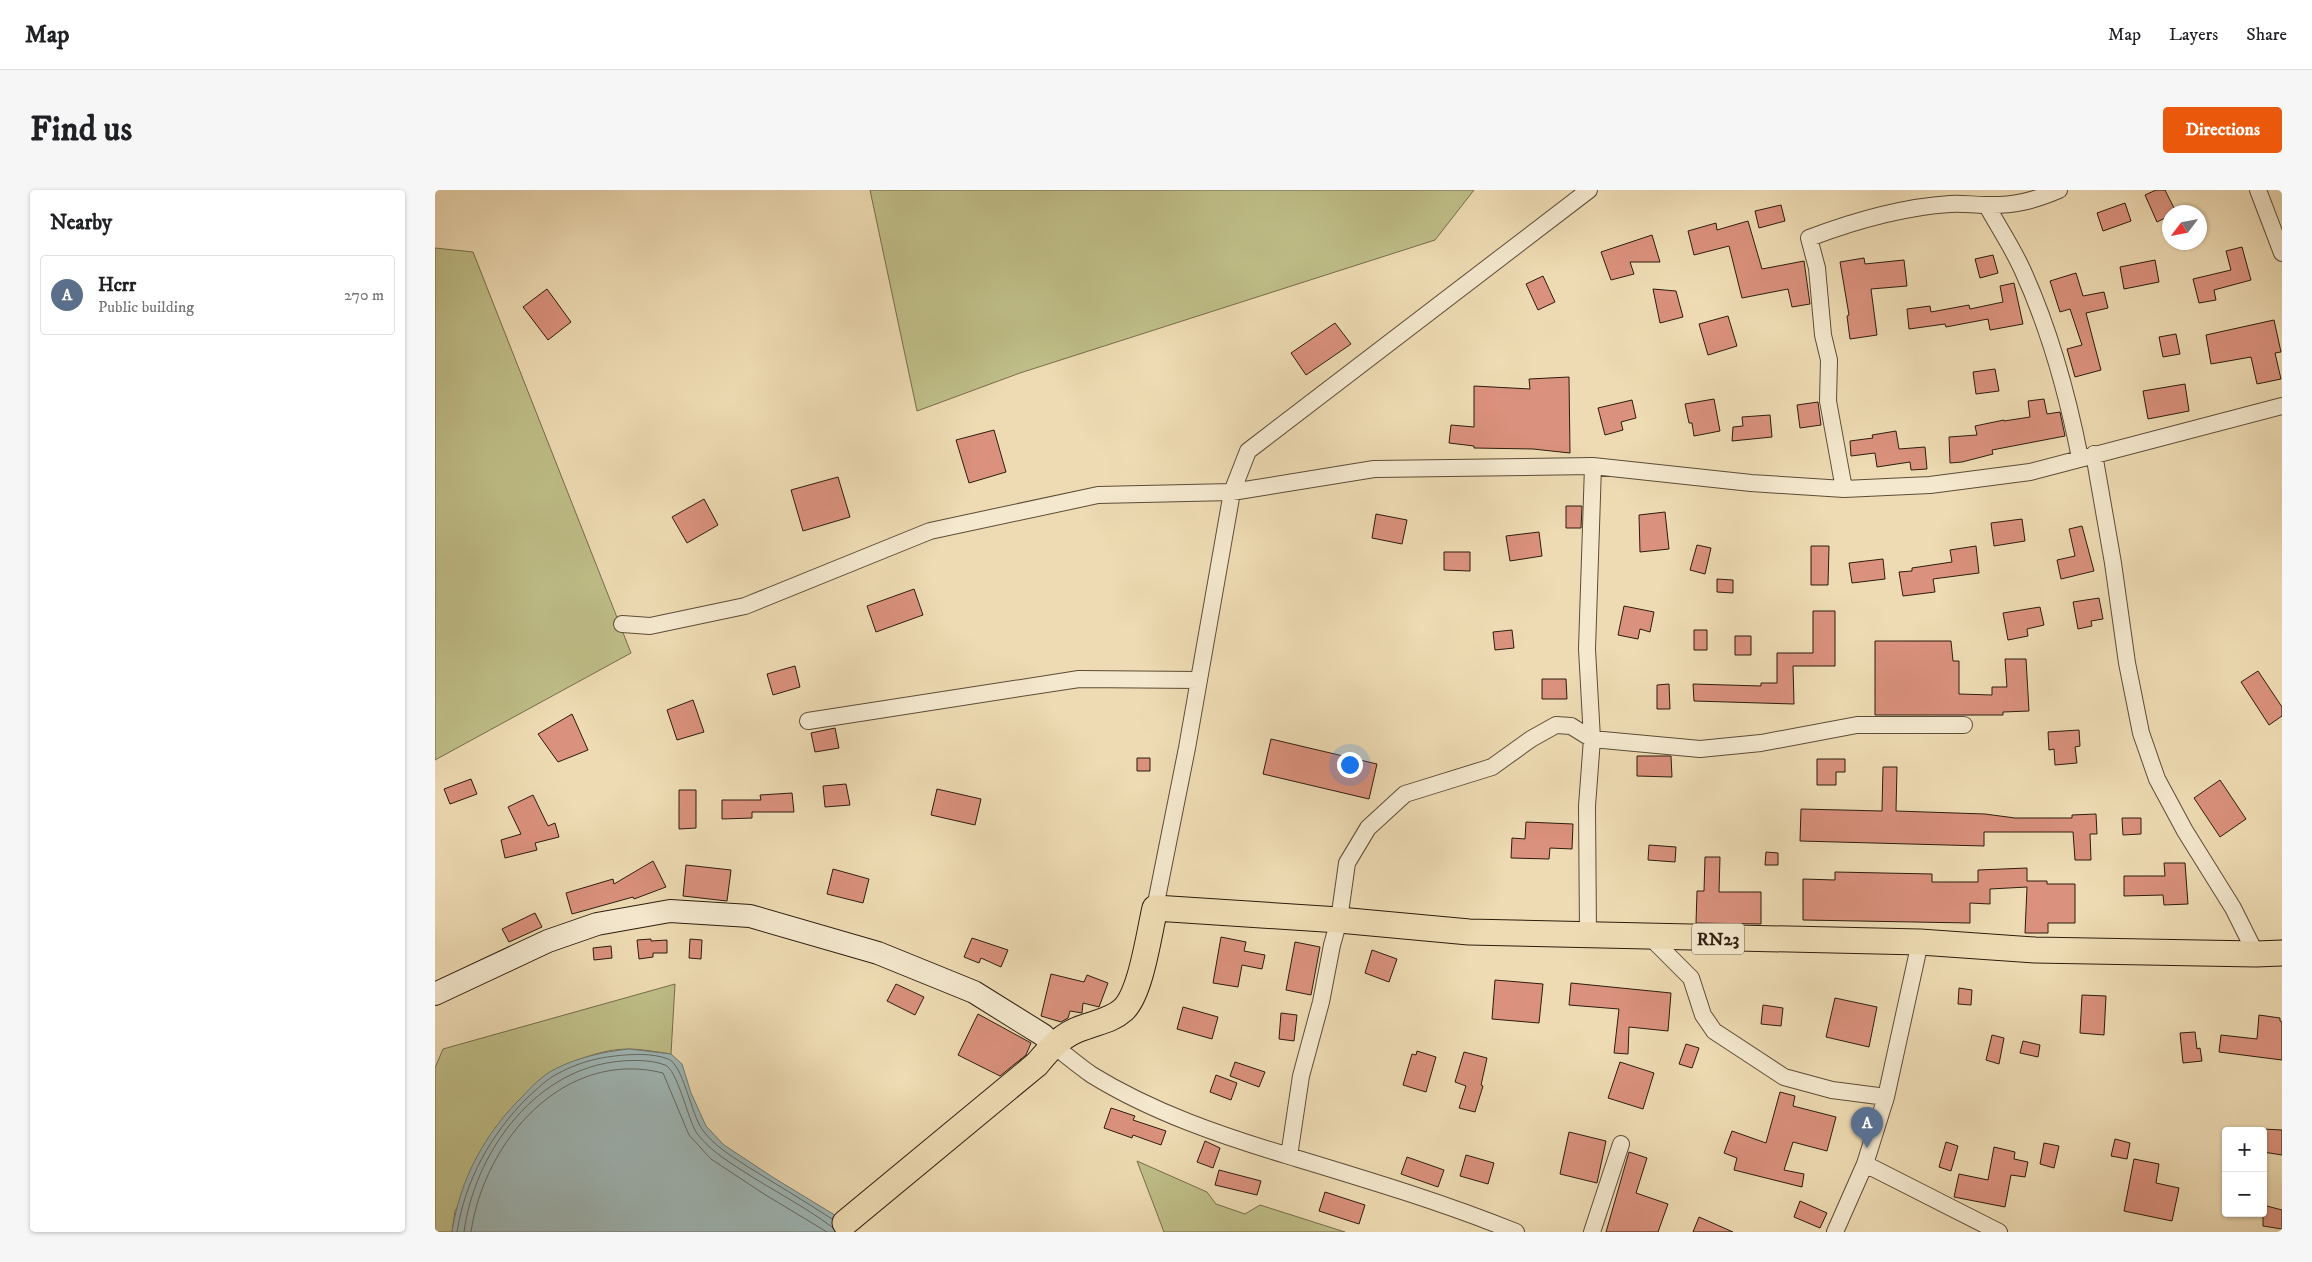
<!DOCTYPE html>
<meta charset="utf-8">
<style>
:root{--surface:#fff;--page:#f6f6f6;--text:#202124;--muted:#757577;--line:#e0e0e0;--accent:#ea580c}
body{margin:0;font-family:"IM FELL DW Pica",serif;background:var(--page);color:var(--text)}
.controls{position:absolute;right:15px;bottom:15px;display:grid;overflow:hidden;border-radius:5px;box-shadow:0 1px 4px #0004}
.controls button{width:45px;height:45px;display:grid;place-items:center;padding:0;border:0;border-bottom:1px solid var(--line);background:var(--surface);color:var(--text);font:25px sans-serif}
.compass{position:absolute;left:1727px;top:15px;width:45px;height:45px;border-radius:50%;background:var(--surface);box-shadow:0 1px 4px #0004;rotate:238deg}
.you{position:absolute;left:914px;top:574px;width:18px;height:18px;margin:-12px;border:4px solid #fff;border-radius:50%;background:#1a73e8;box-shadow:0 0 0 8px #1a73e833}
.badge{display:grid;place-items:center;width:32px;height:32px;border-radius:50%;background:var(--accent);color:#fff;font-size:16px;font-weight:700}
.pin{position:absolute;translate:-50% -41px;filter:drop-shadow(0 1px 2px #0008)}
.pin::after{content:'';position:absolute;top:26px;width:18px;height:15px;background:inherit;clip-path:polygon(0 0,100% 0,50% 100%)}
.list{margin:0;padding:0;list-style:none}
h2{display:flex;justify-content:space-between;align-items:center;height:65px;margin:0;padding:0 20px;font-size:21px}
h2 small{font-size:16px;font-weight:400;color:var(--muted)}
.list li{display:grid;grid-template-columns:32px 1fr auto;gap:15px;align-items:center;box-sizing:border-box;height:80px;margin:0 10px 10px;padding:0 10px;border:1px solid var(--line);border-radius:5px}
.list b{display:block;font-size:19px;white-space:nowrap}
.list p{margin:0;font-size:16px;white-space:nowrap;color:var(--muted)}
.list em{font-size:16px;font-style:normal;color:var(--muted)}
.map{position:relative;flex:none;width:1847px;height:1042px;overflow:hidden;border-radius:5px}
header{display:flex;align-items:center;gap:30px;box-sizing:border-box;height:70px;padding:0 25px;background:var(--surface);border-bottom:1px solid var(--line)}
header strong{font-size:24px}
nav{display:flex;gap:28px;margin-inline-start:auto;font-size:18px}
.intro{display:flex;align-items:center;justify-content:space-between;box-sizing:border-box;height:120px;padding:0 30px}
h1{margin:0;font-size:35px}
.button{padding:12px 22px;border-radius:5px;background:var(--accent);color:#fff;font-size:18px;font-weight:700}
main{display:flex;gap:30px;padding:0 30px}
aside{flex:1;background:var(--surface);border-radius:5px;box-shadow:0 1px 4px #0004}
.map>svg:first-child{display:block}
.green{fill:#bfbe88;stroke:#766d4b}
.water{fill:#9fb8b8;stroke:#717a74}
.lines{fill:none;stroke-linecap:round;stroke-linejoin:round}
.shore{stroke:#666a63;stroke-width:1}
.building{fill:#da917d;stroke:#2d1c0e}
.street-casing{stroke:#5d4c37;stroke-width:18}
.secondary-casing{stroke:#2d1c0e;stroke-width:24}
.primary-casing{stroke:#2d1c0e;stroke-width:27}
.street{stroke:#f4e8ce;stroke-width:16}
.secondary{stroke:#f4e8ce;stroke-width:22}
.primary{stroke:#eedbb3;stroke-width:25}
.labels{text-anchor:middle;stroke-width:4;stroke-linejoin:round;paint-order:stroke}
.shield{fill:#f4e8ce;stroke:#695948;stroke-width:1}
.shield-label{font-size:18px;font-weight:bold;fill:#2d1c0e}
</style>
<header>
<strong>Map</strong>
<nav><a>Map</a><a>Layers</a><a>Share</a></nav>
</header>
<div class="intro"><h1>Find us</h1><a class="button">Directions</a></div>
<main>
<aside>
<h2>Nearby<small></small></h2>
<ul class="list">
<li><span class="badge" style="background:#5c6f8a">A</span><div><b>Hcrr</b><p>Public building</p></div><em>270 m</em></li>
</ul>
</aside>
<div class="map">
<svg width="1847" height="1042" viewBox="0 0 1847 1042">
<rect width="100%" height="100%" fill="#eedbb3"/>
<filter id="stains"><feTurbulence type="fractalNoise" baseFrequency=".004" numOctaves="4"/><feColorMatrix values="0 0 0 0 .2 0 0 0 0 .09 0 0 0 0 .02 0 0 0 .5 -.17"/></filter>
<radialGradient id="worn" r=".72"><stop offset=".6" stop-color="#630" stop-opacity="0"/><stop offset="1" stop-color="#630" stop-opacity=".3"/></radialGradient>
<!-- green -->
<path class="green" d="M435,0H1039L1000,50L585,183L482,221Z
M0,58L38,62L196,463L0,570Z
M240,794L236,864C222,862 207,859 193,859C167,859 142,870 119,880L20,1021L17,1042H0V878L8,859Z
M702,971L772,1002L781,1014L810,1024L825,1015L910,1042H729Z"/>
<!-- water -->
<path class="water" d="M194,859L236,864L247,874L256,903L271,936L289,955L339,988L403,1027L419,1042H17C25,989 50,943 88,906C97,896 108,885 120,879C144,867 168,862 194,859Z"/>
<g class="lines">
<!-- shore -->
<path class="shore" d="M22,1042C30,990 56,944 93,907C102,899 112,889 122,884C140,874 160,868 180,866C196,864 218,863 233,869C248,874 256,924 267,939C278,955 295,965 310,975C339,993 368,1010 397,1029
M29,1042C39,965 97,883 178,872C193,870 215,869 230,875C242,879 253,929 261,942C273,959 291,970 308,981C337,1000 369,1016 397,1037
M36,1042C49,951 129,858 228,883L254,945L276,969L329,1004L392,1042"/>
</g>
<!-- building -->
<path class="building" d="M1721,0H1730L1741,22H1734V26L1722,32L1710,5Z
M1690,13L1696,31L1668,41L1662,23Z
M1346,15L1350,31L1324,38L1320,21Z
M1313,31L1327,79L1369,71L1375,114L1357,117L1353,99L1307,108L1294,56L1259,65L1253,41L1281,33L1282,40Z
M1217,45L1225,72H1195L1199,84L1176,90L1166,62Z
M1807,57L1816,90L1779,100L1781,110L1764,113L1758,89L1796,80L1791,61Z
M1558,65L1563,83L1545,88L1540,69Z
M1429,68L1430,74L1469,70L1472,96L1436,99L1442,145L1415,149L1412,126L1414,125L1405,72Z
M1720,70L1724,92L1689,99L1685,77Z
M1641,83L1648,106L1669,102L1673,118L1651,123L1666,180L1640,187L1632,159L1647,155L1635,119L1625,122L1615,91Z
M1108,86L1120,112L1103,120L1091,94Z
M1579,93L1588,134L1555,140L1553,129L1511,137L1510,134L1474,139L1472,119L1495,116L1496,122L1534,115L1535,119L1568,112L1565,96Z
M112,99L136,132L113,150L88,117Z
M1218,99L1241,101L1248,127L1225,133Z
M1293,126L1302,156L1273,165L1264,134Z
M1839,130L1846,162L1840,163L1846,189L1822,194L1816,167L1776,174L1771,145Z
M900,133L916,154L871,185L856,163Z
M1741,144L1745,164L1728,167L1724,147Z
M1560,179L1564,201L1541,204L1538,182Z
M1134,187L1135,263L1098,259L1039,258V256L1014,253L1016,235L1039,237V196L1095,199L1094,189Z
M1750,194L1754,221L1713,229L1708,201Z
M1279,209L1285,241L1259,246L1257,233H1254L1250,214Z
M1609,209L1612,224L1625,222L1630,246L1557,260L1558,264L1527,272L1515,273L1514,247L1542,245L1540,236L1569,230V231L1595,227L1593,211Z
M1197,210L1201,228L1186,232L1188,240L1170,245L1163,218Z
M1383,212L1386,235L1365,238L1362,215Z
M1335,225L1337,247L1297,251L1298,237L1308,236L1307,227Z
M559,240L571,282L534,293L521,250Z
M1461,241L1464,259L1490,257L1492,279L1476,280L1475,272L1442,277L1440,263L1416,266L1415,251L1438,248L1437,245Z
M403,287L415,327L368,341L356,300Z
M269,309L283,335L252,353L237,327Z
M1131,316H1147L1146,338H1131Z
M1230,322L1234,359L1205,362L1204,325Z
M941,324L972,330L967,354L937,348Z
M1587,329L1590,351L1559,356L1556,333Z
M1647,336L1659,381L1626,389L1622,370L1640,366L1634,339Z
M1104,342L1107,366L1075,371L1071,346Z
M1262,355L1276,358L1270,384L1255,380Z
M1376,356H1394L1393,395H1376Z
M1541,356L1544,383L1498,389L1500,402L1468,406L1464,382L1477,381V378L1517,372L1515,360Z
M1009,362H1035V381L1009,380Z
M1448,369L1450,389L1417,393L1414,373Z
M1282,389L1298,390V403L1282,402Z
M479,399L488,425L441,442L432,416Z
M1664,408L1668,429L1656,431L1657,436L1643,439L1638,412Z
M1189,416L1219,422L1215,442L1205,439L1203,449L1183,445Z
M1605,417L1609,435L1592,439L1593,446L1573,450L1568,423Z
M1378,421H1400V476H1358L1359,514L1259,511L1258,494L1326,496V493H1342V463H1378Z
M1077,440L1079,458L1060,460L1058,442Z
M1259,440H1272V460H1259Z
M1300,446H1316V465H1300Z
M1440,451H1516L1518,471H1524V504L1557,505V497H1572L1570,469H1591L1594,521L1568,522V525H1440Z
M360,476L365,497L338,505L332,484Z
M1823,481L1847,517V526L1834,535L1806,492Z
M1107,489H1131L1132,509H1107Z
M1234,494L1235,519H1222V495Z
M258,510L269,542L242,550L232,520Z
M137,524L153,560L123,572L103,544Z
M400,538L404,558L380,562L376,543Z
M1644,540L1645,556L1640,557L1642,573L1620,575L1619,559L1614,560L1613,542Z
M836,549L942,574L934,609L828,584Z
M1202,566H1236L1237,587L1202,586Z
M702,568H715V581H702Z
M1382,569H1410V582H1401V595H1382Z
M1448,577H1462L1461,621L1550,624L1580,628H1637V625L1661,624L1662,644H1655L1656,670H1640L1638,642H1549V656L1365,651L1366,619L1447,621Z
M36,589L42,604L15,614L9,599Z
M1785,590L1811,629L1785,647L1759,608Z
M411,594L415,615L390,617L388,596Z
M502,599L546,609L540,635L496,625Z
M244,600H261V638L244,639Z
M357,603L359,622H317V628L287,629V610H326L325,605Z
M98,605L113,636L120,633L124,647L100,653L102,660L70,668L66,650L86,644L73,617Z
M1687,628H1706V644L1688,645Z
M1091,632L1138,634L1137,659L1115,658L1114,669L1076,668L1077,648L1090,649Z
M1214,655L1241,657L1240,672L1213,670Z
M1331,662L1343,663V675H1330Z
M1270,667H1285L1284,702H1326V734L1261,733L1262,701H1269Z
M218,671L231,697L199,709L198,707L137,724L131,703L178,689L179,694Z
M1729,673H1750L1753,714L1729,715L1728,705L1689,706V686H1730Z
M251,675L296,680L292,711L248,706Z
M1592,678V691H1612V694H1640V733H1613V743H1590L1592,697L1555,699V714L1535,713V733L1368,730V689L1400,690V682L1497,684V692H1543V680Z
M398,679L434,689L428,713L392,704Z
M100,723L107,737L74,752L67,739Z
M786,747L811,752L809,761L830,765L827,779L807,775L803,797L778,793Z
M537,748L573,760L566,777L546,768L544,773L529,767Z
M216,749V751L232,750V763H218V767L204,769L202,750Z
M255,749L267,750L266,769L254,768Z
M860,752L885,757L876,805L851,800Z
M176,756L177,768L159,770L158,758Z
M937,760L962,769L954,792L930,783Z
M616,784L649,792L652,785L673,793L664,817L648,813L647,823L635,821L633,828L626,832L606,826Z
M1060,790L1108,794L1104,833L1057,829Z
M1136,793L1236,803L1233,841L1194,837L1193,864L1179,863L1184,819L1134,815Z
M461,794L489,807L480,825L452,811Z
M1524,798L1537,800L1536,815L1523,814Z
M1647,805L1671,806L1669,845L1645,843Z
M1400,808L1442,817L1434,857L1391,847Z
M1328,815L1348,818L1346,836L1326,834Z
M748,817L783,827L777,849L742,839Z
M846,823L862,825L859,851L844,849Z
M543,824L596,853L591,865L565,886L523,865Z
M1824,825L1845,828V831L1847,832V870L1784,862L1786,845L1822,849Z
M1760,842L1762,859L1765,858L1767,871L1748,873L1745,843Z
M1557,845L1569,848L1564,874L1551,870Z
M1588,851L1605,855L1603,867L1585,863Z
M1251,854L1264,858L1257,878L1244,874Z
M982,861L1001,867L991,902L968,895L977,864L981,865Z
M1029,862L1052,868L1046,895L1048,896L1040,922L1024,918L1031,896L1020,892Z
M800,872L830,882L824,897L795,886Z
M1185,872L1219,883L1208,919L1173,908Z
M781,885L802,893L796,910L775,902Z
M1345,902L1360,906L1358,916L1401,927L1392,961L1358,952L1349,980L1369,984L1367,997L1299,980L1302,968L1289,963L1297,941L1331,953Z
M676,918L700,926L698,930L731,941L726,955L698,945L697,948L669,938Z
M1828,939L1847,940V965L1828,962Z
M1134,942L1171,951L1162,993L1125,984Z
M1680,949L1695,953L1692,969L1676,966Z
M770,951L785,958L778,978L762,972Z
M1511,952L1523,956L1516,981L1504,977Z
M1609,953L1624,956L1619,978L1605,974Z
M1559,957L1580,962L1579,969L1593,972L1590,987L1576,985L1570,1017L1519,1007L1524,984L1553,990Z
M1194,962L1212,968L1201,1003L1233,1014L1223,1042H1171Z
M1031,965L1059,973L1053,994L1025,986Z
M972,967L1009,980L1003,997L966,984Z
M1699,969L1724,974L1721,993L1744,998L1737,1031L1689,1021Z
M784,980L826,991L822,1005L780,995Z
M890,1002L930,1015L924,1034L884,1021Z
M1365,1011L1392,1023L1385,1038L1359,1027Z
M1828,1015L1847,1020V1039L1828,1036Z
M1264,1027L1298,1042H1258Z"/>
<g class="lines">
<defs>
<path id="street" d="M1823,0L1847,63
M1552,16C1563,36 1577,57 1587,79C1615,140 1632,202 1645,268
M1659,264L1678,373L1692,473L1706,543L1722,589L1750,641L1798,718L1821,764
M1409,299L1393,211L1394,170L1388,145L1382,78L1374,48C1419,31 1467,17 1515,14C1527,13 1538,15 1550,15C1578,16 1598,11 1624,0
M187,434L215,436L310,416L495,341L663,305L797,302L939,279L1158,276L1316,293L1409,299L1495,295L1595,282L1847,216
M373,531L644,489L764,490
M720,718L752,558L797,302L813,261L1154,0
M1153,743L1152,616L1157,549L1152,459L1158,276
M1216,748L1256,788L1268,825L1279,841L1349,887L1397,900L1451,907
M618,855C631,865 644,876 657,885C717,922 787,946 854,966C930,989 1007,1012 1081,1042
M854,966L866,886L886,812L897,755L904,730L912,673L933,638L970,604L1057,577L1096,549L1121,535L1136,536L1157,549L1265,559L1326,553L1422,535H1529
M1430,974L1564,1042
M1157,1042L1186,954
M1400,1042L1430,974L1451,907L1485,752"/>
<path id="secondary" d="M0,804L113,751L162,734L235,721L315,726L443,763L539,802L608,845L618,855"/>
<path id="primary" d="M410,1033L602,874C615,858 629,843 650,837C663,832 677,830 688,820C706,804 714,743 720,718L904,730L1034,742L1485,752L1600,760L1821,764L1847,763"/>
</defs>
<!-- street casing -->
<use href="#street" class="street-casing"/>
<!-- secondary casing -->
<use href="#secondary" class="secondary-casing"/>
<!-- primary casing -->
<use href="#primary" class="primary-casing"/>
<!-- street -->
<use href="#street" class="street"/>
<!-- secondary -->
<use href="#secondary" class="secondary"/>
<!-- primary -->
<use href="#primary" class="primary"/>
</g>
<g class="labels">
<!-- shield labels -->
<rect class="shield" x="1257" y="733.5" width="52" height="31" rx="4"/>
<g class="shield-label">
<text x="1283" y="755">RN23</text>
</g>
</g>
<rect width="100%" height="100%" filter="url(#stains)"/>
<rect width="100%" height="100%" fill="url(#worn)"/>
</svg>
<div class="controls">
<button>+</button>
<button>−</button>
</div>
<svg class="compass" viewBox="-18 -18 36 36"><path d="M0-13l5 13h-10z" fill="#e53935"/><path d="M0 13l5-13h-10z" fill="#757577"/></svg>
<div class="you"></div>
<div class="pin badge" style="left:1432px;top:958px;background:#5c6f8a">A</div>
</div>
</main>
